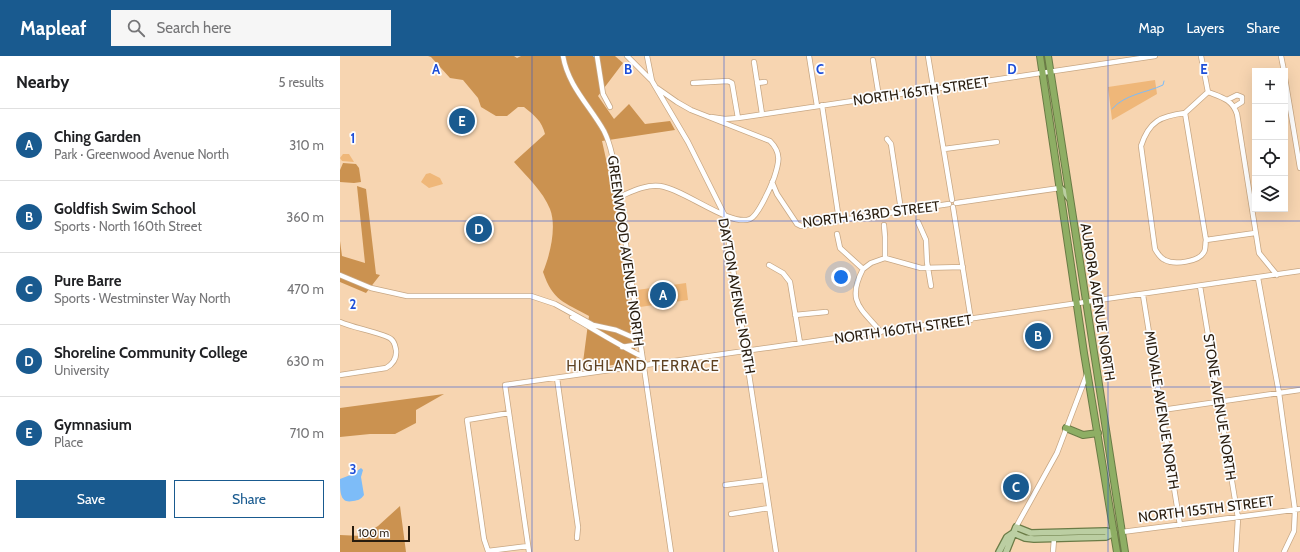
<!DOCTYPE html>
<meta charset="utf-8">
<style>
:root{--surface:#fff;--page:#f6f6f6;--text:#202124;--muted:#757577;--line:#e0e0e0;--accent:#195a8f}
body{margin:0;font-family:Cabin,sans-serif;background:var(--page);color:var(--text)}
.controls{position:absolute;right:12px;top:12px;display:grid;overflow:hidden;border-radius:0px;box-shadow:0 4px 16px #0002}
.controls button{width:36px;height:36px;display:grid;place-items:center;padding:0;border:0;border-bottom:1px solid var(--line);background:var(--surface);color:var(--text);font:20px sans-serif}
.scale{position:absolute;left:12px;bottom:10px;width:58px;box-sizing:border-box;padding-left:4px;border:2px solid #281c0e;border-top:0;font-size:11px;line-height:14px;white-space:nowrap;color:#281c0e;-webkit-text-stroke:3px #fdfdfd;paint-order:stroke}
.you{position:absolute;left:501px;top:221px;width:14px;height:14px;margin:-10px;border:3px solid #fff;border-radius:50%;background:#1a73e8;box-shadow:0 0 0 6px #1a73e833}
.badge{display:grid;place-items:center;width:26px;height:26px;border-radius:50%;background:var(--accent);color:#fff;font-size:13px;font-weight:700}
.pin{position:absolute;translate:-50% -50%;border:2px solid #fff;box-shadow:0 1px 4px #0006}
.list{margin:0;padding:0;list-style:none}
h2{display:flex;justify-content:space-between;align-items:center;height:52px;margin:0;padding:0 16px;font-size:17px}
h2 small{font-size:13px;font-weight:400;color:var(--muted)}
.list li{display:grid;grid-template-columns:26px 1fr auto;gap:12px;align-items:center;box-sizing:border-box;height:72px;padding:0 16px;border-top:1px solid var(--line)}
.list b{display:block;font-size:15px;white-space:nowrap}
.list p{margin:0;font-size:13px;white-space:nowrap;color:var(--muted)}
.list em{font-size:13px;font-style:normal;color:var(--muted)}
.actions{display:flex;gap:8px;padding:12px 16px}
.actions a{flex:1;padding:9px 0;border:1px solid var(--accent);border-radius:0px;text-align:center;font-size:14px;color:var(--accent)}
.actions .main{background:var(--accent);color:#fff}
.icon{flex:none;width:22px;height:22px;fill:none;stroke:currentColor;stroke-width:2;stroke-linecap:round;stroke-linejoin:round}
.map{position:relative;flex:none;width:960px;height:496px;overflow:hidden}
header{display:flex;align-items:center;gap:24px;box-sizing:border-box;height:56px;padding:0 20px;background:var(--accent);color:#fff}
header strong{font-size:19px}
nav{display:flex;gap:22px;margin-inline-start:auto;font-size:14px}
.search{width:280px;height:36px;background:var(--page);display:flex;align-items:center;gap:10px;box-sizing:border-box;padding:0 14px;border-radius:0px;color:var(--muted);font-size:15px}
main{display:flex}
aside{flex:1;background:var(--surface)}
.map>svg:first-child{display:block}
.green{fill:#efb779}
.forest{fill:#cb9250}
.water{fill:#7dbcf8}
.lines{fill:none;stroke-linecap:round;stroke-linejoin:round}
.stream{stroke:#7dbcf8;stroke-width:1}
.minor-casing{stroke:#c7a784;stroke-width:6}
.major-casing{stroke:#6a7b46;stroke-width:8}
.highway-casing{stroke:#6a7b46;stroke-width:8}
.minor{stroke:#fff;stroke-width:4.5}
.major{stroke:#bbcea2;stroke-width:5.5}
.highway{stroke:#8eae64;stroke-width:6}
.grid{fill:none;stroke:#1d4ed8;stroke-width:1;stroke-opacity:0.55}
.labels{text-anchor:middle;stroke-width:3.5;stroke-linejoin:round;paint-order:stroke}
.street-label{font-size:14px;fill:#281c0e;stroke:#fdfdfd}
.neighbourhood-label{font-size:15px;letter-spacing:1px;fill:#5f4222;stroke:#fdfdfd}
.grid-label{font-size:13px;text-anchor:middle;font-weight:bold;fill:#1d4ed8;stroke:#fdfdfd;stroke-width:3.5;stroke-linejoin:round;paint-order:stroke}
</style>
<header>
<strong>Mapleaf</strong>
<div class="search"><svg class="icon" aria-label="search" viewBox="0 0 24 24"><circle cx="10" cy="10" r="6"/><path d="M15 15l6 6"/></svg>Search here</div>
<nav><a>Map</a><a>Layers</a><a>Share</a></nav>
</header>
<main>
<aside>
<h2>Nearby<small>5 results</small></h2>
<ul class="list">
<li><span class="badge">A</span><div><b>Ching Garden</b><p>Park · Greenwood Avenue North</p></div><em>310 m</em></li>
<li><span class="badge">B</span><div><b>Goldfish Swim School</b><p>Sports · North 160th Street</p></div><em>360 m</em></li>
<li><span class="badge">C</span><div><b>Pure Barre</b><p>Sports · Westminster Way North</p></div><em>470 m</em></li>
<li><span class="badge">D</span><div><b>Shoreline Community College</b><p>University</p></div><em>630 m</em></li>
<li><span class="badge">E</span><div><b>Gymnasium</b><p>Place</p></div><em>710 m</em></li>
</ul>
<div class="actions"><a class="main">Save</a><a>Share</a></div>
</aside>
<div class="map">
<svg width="960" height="496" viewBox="0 0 960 496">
<rect width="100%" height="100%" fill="#f7d5b1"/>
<!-- green -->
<path class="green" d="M815,24L817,38L772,64L768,31Z
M3,98H9L14,106L2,105L0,102Z
M90,117L100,122L103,128L89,132L81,126L86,118Z
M346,227L348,244L300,251L297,234Z"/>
<!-- forest -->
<path class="forest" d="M88,0H174L177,2L181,0H275L283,7L258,40L274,63L289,48L305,68L330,65L335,74L262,85L272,130L297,305L242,314L249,260C224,246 213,245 203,216C210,199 217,171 210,153C203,135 186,120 174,106L205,78C202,65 194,59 184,51H178L167,60H156L141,51L138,42L123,24L110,22L91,1Z
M3,107L16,108L19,112L21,126L14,127L0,126V114Z
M17,130L26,133L36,218L40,219L26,237L0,226V185L2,200L25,207Z
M104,338L76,354V367L55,378H30L0,381V352Z
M60,450L66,496H0V479L22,480L38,470Z"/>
<!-- water -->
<path class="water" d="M21,412L23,414L21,421L24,439C20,444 19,444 13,445C0,448 0,436 0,423L13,418Z"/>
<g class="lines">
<!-- stream -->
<path class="stream" d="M253,0L254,1
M772,53C785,38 806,37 823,29L824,25"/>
<defs>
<path id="minor" d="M223,0C228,30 250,50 264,75C274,95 275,119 279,141L331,496
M257,0L263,38L270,51
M287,0L311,24
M307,0L312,25L348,86L385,160L436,496
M469,0L477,50
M588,0L612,144
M861,0L868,36L845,57L866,184
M941,0L944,15
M533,4L539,41
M414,6L422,58
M945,22L960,112
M353,27L388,25L392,27L398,62
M417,27L425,26
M868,36C881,41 892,43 897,58L919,197L937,219
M887,44L897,39L902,41V46L894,51
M482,49L499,164
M845,57C821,60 809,65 801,90L815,193C818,198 820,202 825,204C834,209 859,206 864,196C866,193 865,188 866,184L915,177
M371,61L385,63L398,62L815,0
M547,83L551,88L561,154
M604,93L657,86
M432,126L437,138L457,168L461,170L609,148
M279,141C291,136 306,128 320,130C344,133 390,171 410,163C418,160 431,130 434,122C439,107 442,97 430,85L351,54L337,46L317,32
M616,147L720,132
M613,151L631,264
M578,166L586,184L587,206L591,230
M544,169L545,181V202
M497,178L500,192L523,213L531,207L545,202L581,212L623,211
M429,209L443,217L450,226L460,287
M523,213C506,246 521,252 541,276
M0,219L31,232L67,240H191L215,248L253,269L276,274L299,284
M918,222L939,337L955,454L954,475L944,496
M860,230L898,462L896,496
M803,239L840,469
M455,259L486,256
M232,261C255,274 277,288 301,300
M0,266C10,271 46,278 51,283C55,286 55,290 56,294C57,303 53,308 46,312L0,319
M282,291L300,288
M217,322L238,471L237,482
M822,354L960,334
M169,357L127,364L144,483L148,495L188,490
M385,429L425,424
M391,458L429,452
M676,471L717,397L747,318
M782,476L960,453
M189,496L165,329C430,291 695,255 960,215
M713,496L714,483"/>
<path id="major" d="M720,132L724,135L729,142
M673,477L685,482L694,483L766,481L774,477
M659,496L667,481L673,477
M666,496L676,471L691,477L766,475L774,477"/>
<path id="highway" d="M700,0L744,297L777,496
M708,0L785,496
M726,372L743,379L758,377"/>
</defs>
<!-- minor casing -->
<use href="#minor" class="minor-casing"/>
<!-- major casing -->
<use href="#major" class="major-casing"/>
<!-- highway casing -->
<use href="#highway" class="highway-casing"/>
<!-- minor -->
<use href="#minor" class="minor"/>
<!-- major -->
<use href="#major" class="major"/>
<!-- highway -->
<use href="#highway" class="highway"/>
</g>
<!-- grid -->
<path class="grid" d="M192,0V496M384,0V496M576,0V496M768,0V496M0,165H960M0,331H960"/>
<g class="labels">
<!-- street labels -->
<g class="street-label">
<text transform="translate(581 35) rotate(-8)" y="5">NORTH 165TH STREET</text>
<text transform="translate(531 158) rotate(-7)" y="5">NORTH 163RD STREET</text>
<text transform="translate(286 195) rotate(82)" y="5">GREENWOOD AVENUE NORTH</text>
<text transform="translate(397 240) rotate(80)" y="5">DAYTON AVENUE NORTH</text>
<text transform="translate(758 246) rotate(81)" y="5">AURORA AVENUE NORTH</text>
<text transform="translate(563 273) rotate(-8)" y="5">NORTH 160TH STREET</text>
<text transform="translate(880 351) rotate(81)" y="5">STONE AVENUE NORTH</text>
<text transform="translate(822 354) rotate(81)" y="5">MIDVALE AVENUE NORTH</text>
<text transform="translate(866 453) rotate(-7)" y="5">NORTH 155TH STREET</text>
</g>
<!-- neighbourhood labels -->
<g class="neighbourhood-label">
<text x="303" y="315">HIGHLAND TERRACE</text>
</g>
</g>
<g class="grid-label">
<text x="96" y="18">A</text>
<text x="288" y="18">B</text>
<text x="480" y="18">C</text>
<text x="672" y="18">D</text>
<text x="864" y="18">E</text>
<text x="13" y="87">1</text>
<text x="13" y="253">2</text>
<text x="13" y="418">3</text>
</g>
</svg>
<div class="controls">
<button>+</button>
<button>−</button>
<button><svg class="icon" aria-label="locate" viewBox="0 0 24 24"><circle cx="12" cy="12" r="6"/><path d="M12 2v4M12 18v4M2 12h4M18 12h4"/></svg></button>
<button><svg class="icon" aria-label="layers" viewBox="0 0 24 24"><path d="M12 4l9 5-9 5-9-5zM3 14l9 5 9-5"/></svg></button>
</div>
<div class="scale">100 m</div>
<div class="you"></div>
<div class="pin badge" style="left:323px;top:239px">A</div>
<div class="pin badge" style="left:698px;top:280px">B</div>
<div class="pin badge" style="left:676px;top:431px">C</div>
<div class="pin badge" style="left:139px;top:173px">D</div>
<div class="pin badge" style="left:122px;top:65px">E</div>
</div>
</main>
